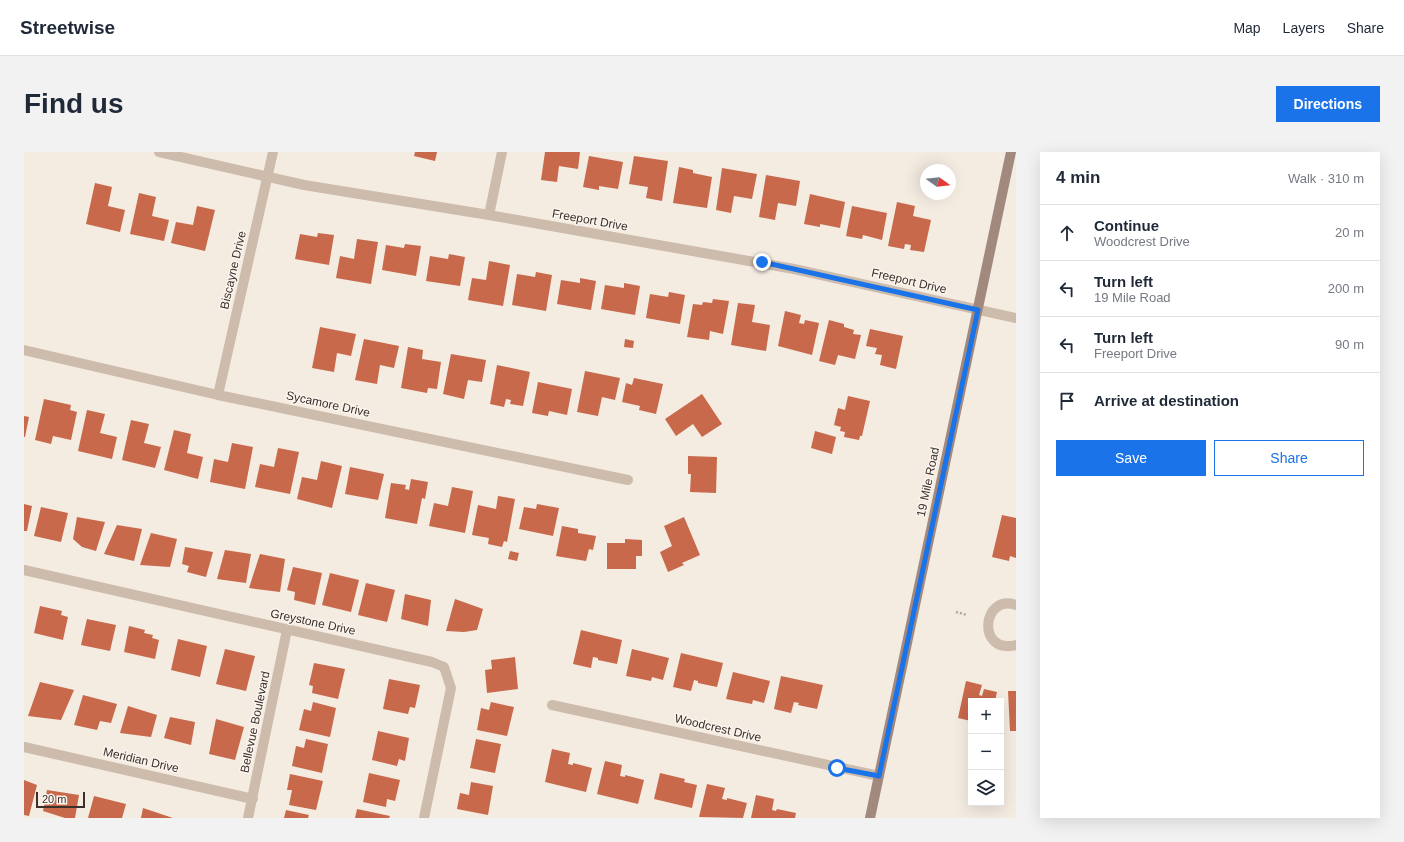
<!DOCTYPE html>
<meta charset="utf-8">
<style>
:root{--surface:#fff;--page:#f2f2f3;--text:#1f2937;--muted:#747a83;--line:#e0e1e3;--accent:#1a73e8}
body{margin:0;font-family:Helvetica,sans-serif;background:var(--page);color:var(--text)}
.controls{position:absolute;right:12px;bottom:12px;display:grid;overflow:hidden;border-radius:0px;box-shadow:0 4px 16px #0002}
.controls button{width:36px;height:36px;display:grid;place-items:center;padding:0;border:0;border-bottom:1px solid var(--line);background:var(--surface);color:var(--text);font:20px sans-serif}
.compass{position:absolute;left:896px;top:12px;width:36px;height:36px;border-radius:50%;background:var(--surface);box-shadow:0 4px 16px #0002;rotate:105deg}
.scale{position:absolute;left:12px;bottom:10px;width:49px;box-sizing:border-box;padding-left:4px;border:2px solid #3b302b;border-top:0;font-size:11px;line-height:14px;white-space:nowrap;color:#3b302b;-webkit-text-stroke:3px #fbf5ee;paint-order:stroke}
.stop{position:absolute;width:12px;height:12px;margin:-9px;border:3px solid #1a73e8;border-radius:50%;background:#fff}
.stop.end{background:#1a73e8;border-color:#fff;box-shadow:0 1px 4px #0008}
.list{margin:0;padding:0;list-style:none}
h2{display:flex;justify-content:space-between;align-items:center;height:52px;margin:0;padding:0 16px;font-size:17px}
h2 small{font-size:13px;font-weight:400;color:var(--muted)}
.list li{display:grid;grid-template-columns:26px 1fr auto;gap:12px;align-items:center;box-sizing:border-box;height:56px;padding:0 16px;border-top:1px solid var(--line)}
.list b{display:block;font-size:15px;white-space:nowrap}
.list p{margin:0;font-size:13px;white-space:nowrap;color:var(--muted)}
.list em{font-size:13px;font-style:normal;color:var(--muted)}
.actions{display:flex;gap:8px;padding:12px 16px}
.actions a{flex:1;padding:9px 0;border:1px solid var(--accent);border-radius:0px;text-align:center;font-size:14px;color:var(--accent)}
.actions .main{background:var(--accent);color:#fff}
.icon{flex:none;width:22px;height:22px;fill:none;stroke:currentColor;stroke-width:2;stroke-linecap:round;stroke-linejoin:round}
.map{position:relative;flex:none;width:992px;height:666px;overflow:hidden;border-radius:0px}
header{display:flex;align-items:center;gap:24px;box-sizing:border-box;height:56px;padding:0 20px;background:var(--surface);border-bottom:1px solid var(--line)}
header strong{font-size:19px}
nav{display:flex;gap:22px;margin-inline-start:auto;font-size:14px}
.intro{display:flex;align-items:center;justify-content:space-between;box-sizing:border-box;height:96px;padding:0 24px}
h1{margin:0;font-size:28px}
.button{padding:10px 18px;border-radius:0px;background:var(--accent);color:#fff;font-size:14px;font-weight:700}
main{display:flex;gap:24px;padding:0 24px}
aside{flex:1;background:var(--surface);border-radius:0px;box-shadow:0 4px 16px #0002}
.map>svg:first-child{display:block}
.building{fill:#c8694b}
.lines{fill:none;stroke-linecap:round;stroke-linejoin:round}
.path{stroke:#b9a596;stroke-width:2.5;stroke-dasharray:2 2;stroke-linecap:butt}
.street{stroke:#cdbbac;stroke-width:10}
.secondary{stroke:#a18a7d;stroke-width:10}
.route{stroke:#1a73e8;stroke-width:5}
.labels{text-anchor:middle;stroke-width:3;stroke-linejoin:round;paint-order:stroke}
.street-label{font-size:12px;fill:#3b302b;stroke:#fbf5ee}
</style>
<header>
<strong>Streetwise</strong>
<nav><a>Map</a><a>Layers</a><a>Share</a></nav>
</header>
<div class="intro"><h1>Find us</h1><a class="button">Directions</a></div>
<main>
<div class="map">
<svg width="992" height="666" viewBox="0 0 992 666">
<rect width="100%" height="100%" fill="#f4ebe1"/>
<!-- building -->
<path class="building" d="M391,0H413L411,9L390,4Z
M521,0H556L554,17L535,14L533,30L517,28Z
M565,4L599,10L594,37L575,34V38L559,35Z
M610,4L644,9L638,49L622,46L624,35L605,32Z
M655,15L669,18V21L688,25L683,56L649,51Z
M698,16L733,22L728,47L710,44L707,61L692,58Z
M742,23L776,29L772,54L754,51L751,68L735,65Z
M71,31L88,35L84,54L101,58L96,80L62,72Z
M115,41L132,45L128,64L145,68L140,89L106,82Z
M786,42L821,50L816,76L796,72V75L780,72Z
M873,50L891,54L889,64L907,68L900,100L886,98L887,93L881,92L880,97L864,94Z
M173,54L191,58L181,99L147,91L152,70L169,73Z
M828,54L863,61L858,88L839,83L838,87L822,84Z
M294,81L310,83L305,113L271,107L276,82L293,85Z
M333,87L354,90L347,132L312,126L316,104L330,107Z
M381,92L397,94L392,124L358,118L362,93L380,96Z
M425,102L441,105L436,134L402,129L406,104L424,107Z
M465,109L486,113L479,154L444,148L448,126L462,128Z
M512,120L528,123L522,159L488,153L493,122L511,125Z
M556,126L572,129L567,158L533,152L537,128L556,131Z
M600,131L616,134L611,163L577,157L581,133L600,136Z
M645,140L661,143L656,172L622,166L626,142L644,145Z
M689,147L705,149L699,182L686,179L685,188L663,185L669,152L678,153L679,150L688,151Z
M714,151L731,153L728,170L746,173L742,199L707,193Z
M761,159L777,163L775,171L780,172L781,168L795,171L788,203L754,194Z
M805,168L820,172V175L830,178L829,182L837,183L831,207L814,203L811,213L795,209Z
M296,175L332,182L327,204L313,201L310,220L288,216Z
M846,177L879,184L872,217L856,213L858,203L851,202L853,196L842,194Z
M340,187L375,194L370,216L356,213L353,232L331,228Z
M601,187L610,189L609,196L600,195Z
M384,195L399,198L398,207L417,210L413,237L404,236L403,241L377,236Z
M427,202L462,208L458,230L444,228L440,247L419,242Z
M473,213L506,220L499,254L486,252L487,248L482,247L480,255L466,252Z
M561,219L596,226L591,248L578,245L574,264L553,260Z
M610,226L639,232L632,262L615,258L616,254L598,250L602,231L608,233Z
M514,230L548,237L543,263L525,259L524,264L508,261Z
M678,242L698,272L678,285L669,272L652,284L641,267Z
M824,244L846,249L838,284H836L835,288L820,285L821,280L816,279L817,275L810,273L814,256L821,258Z
M20,247L47,253L46,258L53,260L47,288L29,284L27,292L11,288Z
M63,258L81,262L76,281L93,285L88,307L54,299Z
M0,264L5,265L1,285H0Z
M107,268L125,272L120,291L137,295L131,316L98,308Z
M150,278L167,282L163,301L179,305L174,327L140,318Z
M791,279L812,285L808,302L787,296Z
M208,291L229,295L221,337L186,330L190,307L204,310Z
M254,296L275,300L266,342L231,335L236,312L250,315Z
M664,304L693,305L692,341L666,340L667,322H664Z
M297,309L318,314L308,356L273,347L278,325L293,328Z
M326,315L360,322L354,348L321,342Z
M387,327L404,330L401,347L398,346L393,372L361,366L367,331L382,333L381,337L385,338Z
M428,335L449,339L441,381L405,374L410,351L424,354Z
M474,344L491,347L483,390L480,389L478,395L464,392L465,386L448,383L454,353L472,357Z
M0,352L8,354L3,379H0Z
M513,352L535,356L529,384L495,377L500,355L512,357Z
M17,355L44,361L37,390L10,384Z
M978,363L992,366V406L986,404L985,409L968,405Z
M53,365L81,370L72,399L58,395L49,387Z
M660,365L676,403L658,411L660,413L644,420L636,400L648,394L640,374Z
M93,373L118,377L110,409L80,402Z
M538,374L554,377V381L572,384L569,398L565,397L562,409L532,404Z
M127,381L153,387L146,415L116,413Z
M601,387L618,388V404H612V417H583V391H601Z
M161,395L189,400L182,425L163,420L165,414L158,412Z
M201,398L227,402L222,431L193,427Z
M486,399L495,401L493,409L484,407Z
M236,402L261,407L256,440L225,436Z
M269,415L298,421L291,453L270,448L271,440L263,438Z
M306,421L335,428L327,460L298,453Z
M342,431L371,438L363,470L334,463Z
M381,442L407,448L404,474L377,467Z
M431,447L459,457L453,478L440,480L422,479Z
M16,454L38,459L37,463L44,465L39,488L10,481Z
M63,467L92,473L86,499L57,493Z
M105,474L121,478L120,481L129,483L128,486L135,488L131,507L100,500Z
M557,478L598,488L593,512L574,508V506L569,505L567,516L549,512Z
M154,487L183,494L176,525L147,518Z
M201,497L231,504L222,539L192,532Z
M608,497L645,506L639,528L628,525L627,529L602,524Z
M657,501L699,511L693,535L674,531V529L670,528L667,539L649,535Z
M491,505L494,537L463,541L461,518L468,517L467,508Z
M290,511L321,517L314,547L288,541L289,534L285,533Z
M709,520L746,529L740,551L729,548L728,552L702,547Z
M757,524L799,533L793,557L774,553L775,551L770,550L767,561L750,557Z
M365,527L396,533L391,556L386,555L384,562L359,557Z
M942,529L958,533L955,543L958,544L960,537L973,540L971,549H947V569L934,566Z
M16,530L50,538L37,568L4,564Z
M984,539H992V579H986Z
M59,543L93,552L87,571L76,569L73,578L50,573Z
M289,550L312,556L306,585L275,578L280,557L287,559Z
M467,550L490,555L483,584L453,578L457,556L465,558Z
M104,554L133,563L127,585L96,581Z
M146,565L171,570L167,593L140,586Z
M192,567L220,575L211,608L185,602Z
M354,579L385,586L381,609L375,607L373,614L348,608Z
M282,587L304,592L298,621L268,614L272,594L280,596Z
M452,587L477,592L471,621L446,616Z
M528,597L546,601L544,612L549,613V611L568,616L562,640L521,630Z
M581,609L598,613L596,624L601,625V623L620,628L614,652L573,642Z
M345,621L376,628L371,649L363,647L362,655L339,650Z
M636,621L661,627L660,630L673,633L668,656L630,647Z
M266,622L299,629L292,658L265,653L268,638H263Z
M0,628L13,633L5,664L0,663Z
M447,630L469,634L464,663L433,657L436,641L445,643Z
M683,632L701,636L698,647L703,648V646L723,651L719,666L675,665Z
M23,638L55,643L51,666H41L19,659Z
M732,643L750,647L748,658L752,659L753,657L772,661L771,666H727Z
M70,644L102,652L98,666H64Z
M119,656L149,666H117Z
M333,657L366,664L365,666H331Z
M262,658L285,663L284,666H260Z"/>
<g class="lines">
<!-- path -->
<path class="path" d="M932,460L943,463"/>
<!-- street -->
<path class="street" d="M135,0L280,33L465,63L770,117L992,166
M465,63L478,0
M0,198L194,243L604,328
M194,243L249,0
M0,418L408,510L420,515L427,536L400,666
M992,453C958,441 952,503 992,493
M528,553L855,624
M0,595L229,647
M224,666L263,478"/>
<!-- secondary -->
<path class="secondary" d="M846,666L987,0"/>
</g>
<g class="lines">
<!-- route -->
<path class="route" d="M738,110L954,158L855,624L813,616"/>
</g>
<g class="labels">
<!-- street labels -->
<g class="street-label">
<text transform="translate(566 68) rotate(10)" y="4">Freeport Drive</text>
<text transform="translate(209 118) rotate(-77)" y="4">Biscayne Drive</text>
<text transform="translate(885 129) rotate(13)" y="4">Freeport Drive</text>
<text transform="translate(304 252) rotate(12)" y="4">Sycamore Drive</text>
<text transform="translate(904 330) rotate(-78)" y="4">19 Mile Road</text>
<text transform="translate(289 470) rotate(12)" y="4">Greystone Drive</text>
<text transform="translate(231 570) rotate(-78)" y="4">Bellevue Boulevard</text>
<text transform="translate(694 576) rotate(13)" y="4">Woodcrest Drive</text>
<text transform="translate(117 608) rotate(13)" y="4">Meridian Drive</text>
</g>
</g>
</svg>
<div class="controls">
<button>+</button>
<button>−</button>
<button><svg class="icon" aria-label="layers" viewBox="0 0 24 24"><path d="M12 4l9 5-9 5-9-5zM3 14l9 5 9-5"/></svg></button>
</div>
<svg class="compass" viewBox="-18 -18 36 36"><path d="M0-13l5 13h-10z" fill="#e53935"/><path d="M0 13l5-13h-10z" fill="#747a83"/></svg>
<div class="scale">20 m</div>
<div class="stop" style="left:813px;top:616px"></div>
<div class="stop end" style="left:738px;top:110px"></div>
</div>
<aside>
<h2>4 min<small>Walk · 310 m</small></h2>
<ul class="list">
<li><svg class="icon" aria-label="ahead" viewBox="0 0 24 24"><path d="M12 20V5M6 11l6-6 6 6"/></svg><div><b>Continue</b><p>Woodcrest Drive</p></div><em>20 m</em></li>
<li><svg class="icon" aria-label="left" viewBox="0 0 24 24"><path d="M17 20v-9H6M10 6l-5 5 5 5"/></svg><div><b>Turn left</b><p>19 Mile Road</p></div><em>200 m</em></li>
<li><svg class="icon" aria-label="left" viewBox="0 0 24 24"><path d="M17 20v-9H6M10 6l-5 5 5 5"/></svg><div><b>Turn left</b><p>Freeport Drive</p></div><em>90 m</em></li>
<li><svg class="icon" aria-label="arrive" viewBox="0 0 24 24"><path d="M6 21V4h12l-3 4 3 4H6"/></svg><div><b>Arrive at destination</b></div></li>
</ul>
<div class="actions"><a class="main">Save</a><a>Share</a></div>
</aside>
</main>
